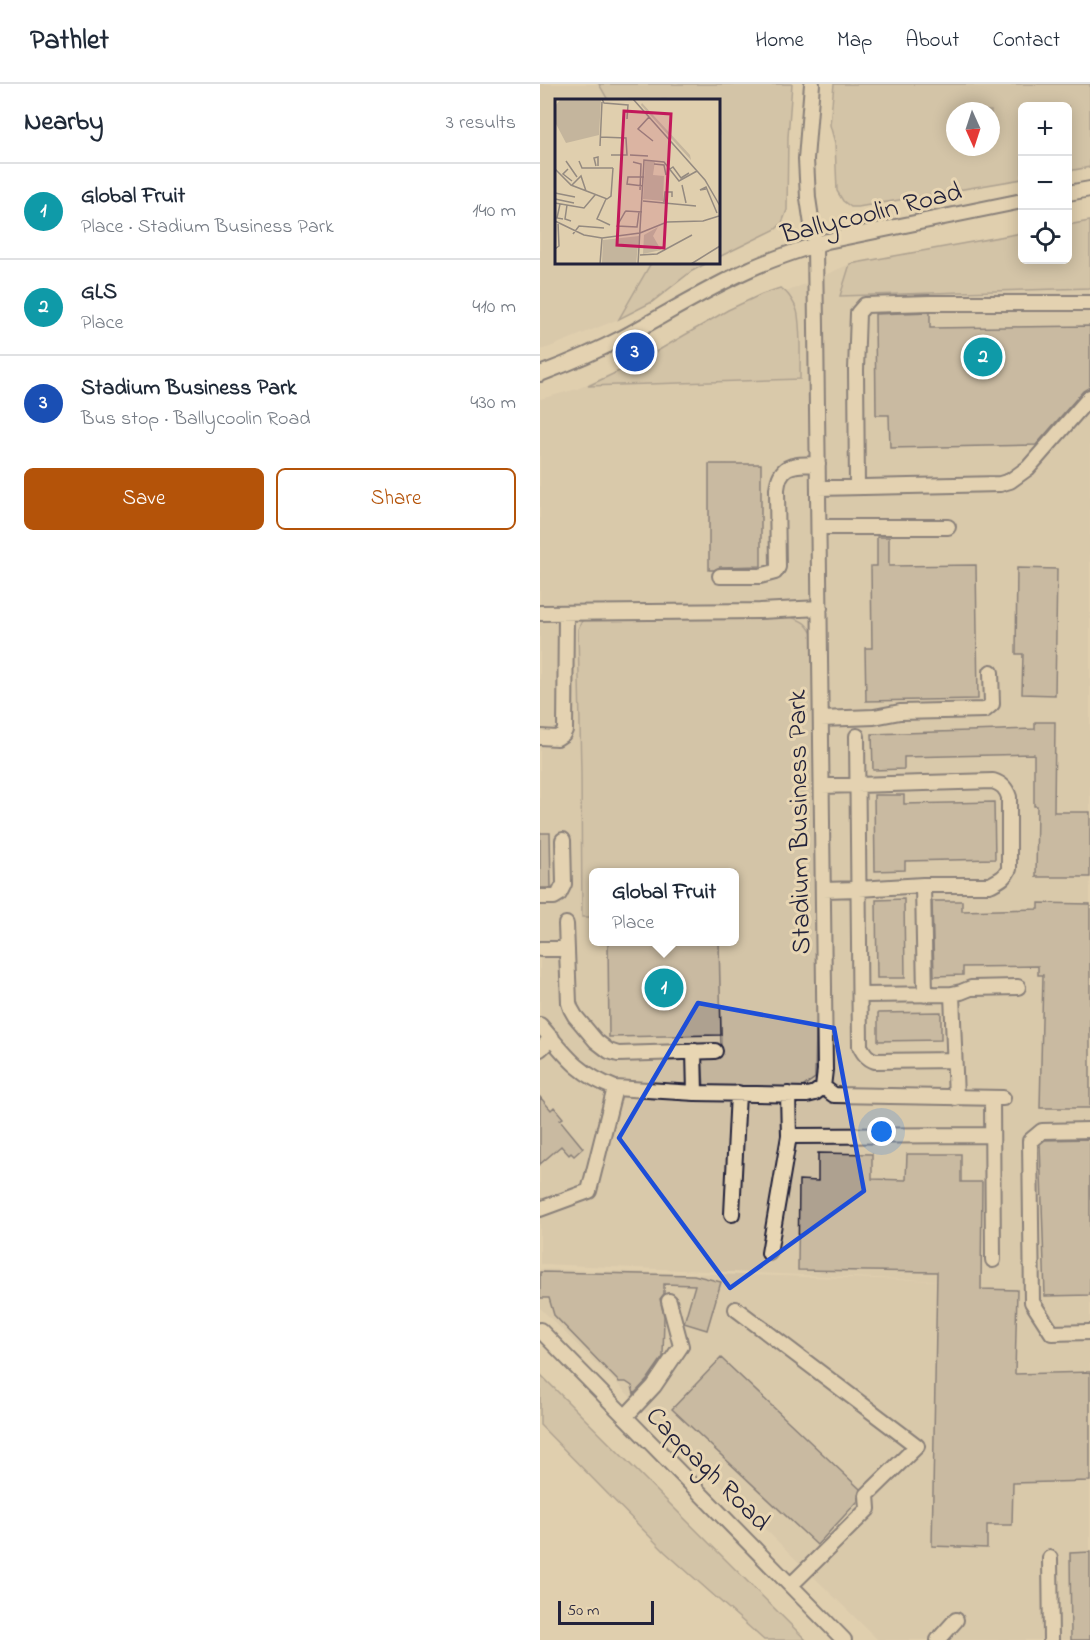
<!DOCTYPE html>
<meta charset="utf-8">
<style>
:root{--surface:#fff;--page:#f2f2f3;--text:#1f2937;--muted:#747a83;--line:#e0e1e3;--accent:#b45309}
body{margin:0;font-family:"Indie Flower",sans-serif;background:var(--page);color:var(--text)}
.controls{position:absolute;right:18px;top:18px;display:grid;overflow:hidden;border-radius:9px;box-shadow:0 3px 15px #0003}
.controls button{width:54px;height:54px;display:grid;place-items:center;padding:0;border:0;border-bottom:2px solid var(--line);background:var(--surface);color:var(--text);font:30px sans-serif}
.compass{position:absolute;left:406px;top:18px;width:54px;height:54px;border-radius:50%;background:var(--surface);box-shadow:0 3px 15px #0003;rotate:177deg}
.scale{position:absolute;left:18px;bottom:15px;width:96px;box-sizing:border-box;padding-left:6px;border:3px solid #22223b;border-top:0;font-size:16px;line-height:21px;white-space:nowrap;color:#22223b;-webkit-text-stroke:4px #e8d6b3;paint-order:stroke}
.you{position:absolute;left:342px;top:1048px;width:21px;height:21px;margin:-15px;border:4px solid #fff;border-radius:50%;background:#1a73e8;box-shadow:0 0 0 9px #1a73e833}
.badge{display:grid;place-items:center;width:39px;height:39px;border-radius:50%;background:var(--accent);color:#fff;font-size:20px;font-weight:700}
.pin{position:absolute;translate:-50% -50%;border:3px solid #fff;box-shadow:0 2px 6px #0006}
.popup{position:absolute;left:49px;top:784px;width:150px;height:78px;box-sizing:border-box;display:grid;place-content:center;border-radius:9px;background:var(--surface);filter:drop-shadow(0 2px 4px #0005);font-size:20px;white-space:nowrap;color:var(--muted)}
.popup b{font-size:22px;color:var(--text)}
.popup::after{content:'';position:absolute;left:50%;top:100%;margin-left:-12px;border:12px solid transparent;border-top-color:var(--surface)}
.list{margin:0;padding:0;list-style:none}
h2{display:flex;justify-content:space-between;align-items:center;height:78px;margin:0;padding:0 24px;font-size:26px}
h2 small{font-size:20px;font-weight:400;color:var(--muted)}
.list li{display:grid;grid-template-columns:39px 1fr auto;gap:18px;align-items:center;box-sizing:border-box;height:96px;padding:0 24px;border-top:2px solid var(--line)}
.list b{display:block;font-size:22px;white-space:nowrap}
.list p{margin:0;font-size:20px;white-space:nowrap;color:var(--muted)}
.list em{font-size:20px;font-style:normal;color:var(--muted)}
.actions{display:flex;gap:12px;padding:18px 24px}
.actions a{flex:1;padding:14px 0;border:2px solid var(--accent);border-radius:9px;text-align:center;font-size:21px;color:var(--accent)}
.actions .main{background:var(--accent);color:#fff}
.icon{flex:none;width:33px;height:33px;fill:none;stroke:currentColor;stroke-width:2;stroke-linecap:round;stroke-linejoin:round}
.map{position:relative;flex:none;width:550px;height:1556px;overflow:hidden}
header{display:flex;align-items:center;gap:36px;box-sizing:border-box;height:84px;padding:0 30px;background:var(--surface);border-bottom:2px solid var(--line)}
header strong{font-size:28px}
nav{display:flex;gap:33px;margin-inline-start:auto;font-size:21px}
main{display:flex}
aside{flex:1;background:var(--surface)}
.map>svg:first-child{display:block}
.built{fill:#d1c1a5;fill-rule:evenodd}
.green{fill:#c4b59d;stroke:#736c6c;stroke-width:1.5;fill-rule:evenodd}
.building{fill:#aea190;stroke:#22223b;stroke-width:1.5}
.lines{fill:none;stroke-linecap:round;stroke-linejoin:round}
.minor-casing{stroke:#22223b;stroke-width:18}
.minor{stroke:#e8d6b3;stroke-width:14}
.marked{fill:none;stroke:#1d4ed8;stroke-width:4.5;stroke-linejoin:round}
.labels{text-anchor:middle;stroke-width:6;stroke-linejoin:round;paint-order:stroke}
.street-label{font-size:27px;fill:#22223b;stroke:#e8d6b3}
.inset-road{fill:none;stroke:#948a80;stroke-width:1.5}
.view{fill:#c2185b;fill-opacity:0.15;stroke:#c2185b;stroke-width:3}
.inset-edge{fill:none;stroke:#22223b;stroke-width:3}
</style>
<header>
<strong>Pathlet</strong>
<nav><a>Home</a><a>Map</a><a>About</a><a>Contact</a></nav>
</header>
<main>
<aside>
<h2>Nearby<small>3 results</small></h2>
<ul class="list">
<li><span class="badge" style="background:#0f9aa8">1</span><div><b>Global Fruit</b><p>Place · Stadium Business Park</p></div><em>140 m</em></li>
<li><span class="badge" style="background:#0f9aa8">2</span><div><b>GLS</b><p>Place</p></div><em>410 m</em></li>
<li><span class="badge" style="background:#1a4fb4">3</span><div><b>Stadium Business Park</b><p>Bus stop · Ballycoolin Road</p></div><em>430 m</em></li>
</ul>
<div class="actions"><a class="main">Save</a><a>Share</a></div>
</aside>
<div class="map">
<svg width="550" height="1556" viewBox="0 0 550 1556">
<rect width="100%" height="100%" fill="#e0cfae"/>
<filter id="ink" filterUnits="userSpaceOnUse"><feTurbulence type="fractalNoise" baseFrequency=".0167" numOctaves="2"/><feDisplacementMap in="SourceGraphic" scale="12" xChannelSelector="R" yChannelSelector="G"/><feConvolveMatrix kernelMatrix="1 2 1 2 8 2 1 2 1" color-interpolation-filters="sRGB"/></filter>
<g filter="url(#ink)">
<!-- built -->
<path class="built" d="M0,0H59L68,16H16V178L111,179L79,235L10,263L0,266Z
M310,180L301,212L550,204V1556H338L0,1224V1185L406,1197L0,1180V315L37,305L100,277L154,244L235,213ZM54,788H195V858H54Z"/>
<!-- green -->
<path class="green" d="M59,0H252L248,53L247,126L242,139L236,145L179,173L178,16H68Z
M294,0H550V83L528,87V22H482V95L318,123H311L303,117L297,107L295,59L290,41ZM415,27H451V63H415Z
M550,137V204L300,212L310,180L482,149V176H528V141Z
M111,179H167L152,187L112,218L79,235Z
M240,204C248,207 257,223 258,231C261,252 260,274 260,295L48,302L100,277L188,226L222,210Z
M250,533C265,537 267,540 274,553L277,897L275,994L261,1004L164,1003L162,974L181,970L179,858H195V788H54L53,833H42L41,688L38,545L42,537L46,536Z
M0,1290L266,1556H224L125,1468L0,1341Z"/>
<!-- building -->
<path class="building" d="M390,228V244L550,242V303L543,307L496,361L350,364L349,331H336L335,230Z
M169,380H221V482L180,483L174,486H169Z
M337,453H349V482L436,481L438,615L326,617L325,564H332L331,482H337Z
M477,484L517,485L515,611L482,610L483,570H476Z
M495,638H515L514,728H550V793H496L497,722H494V670L364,673V685L333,686L332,650L495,645Z
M334,711H364V720L454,718L455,775L365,777V786L335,787Z
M0,749H10L11,804H0Z
M364,815L365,894H337L336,816Z
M392,817H422V827L499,825V819L550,820V1024H500L503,891H498V882L423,883V891L394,892Z
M68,858H179L181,951L69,953Z
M401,928V956L338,957V929Z
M0,1013L11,1026L14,1023L23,1034L20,1036L43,1064L34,1072L31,1069L29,1071L21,1062L0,1080Z
M550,1055V1211L505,1212L500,1060L505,1056Z
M278,1069L332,1070V1095L366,1096L367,1070H421V1098H442L441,1205L477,1206L475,1290L550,1288V1397L473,1399L472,1441H447V1464L392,1462L397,1188L258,1186L259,1096L278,1097Z
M0,1188L154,1191L181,1198L167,1246L144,1239L155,1201L124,1200V1210L120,1215L124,1232L123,1273L107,1296L94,1310L92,1302L86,1298H79L14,1231L9,1214H0Z
M181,1274L320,1405L318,1411V1417L277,1461L132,1325Z
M550,1468V1556H531L530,1469Z"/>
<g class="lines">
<defs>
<path id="minor" d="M528,109L550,105
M0,290C29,279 57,267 84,253C126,230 166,205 210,185C234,174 262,165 287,157L482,117
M317,403L316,286L318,229L325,221L390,219H550
M278,404L460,400L470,397L488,384L550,313
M279,443H408
M180,492H220L235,488L238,483L237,405C240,378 255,381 278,380
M0,529L220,527L280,524
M281,635L334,633L360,628L445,626L452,620L451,588
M317,652L320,962C324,970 327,974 335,977L414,976
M0,653L17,654L23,650L25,646L26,529
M282,702L453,697C462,700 466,704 469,713V785C465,794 459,796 450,801H383L319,805L283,806
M383,801L385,911
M0,813H14L19,810L24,800L23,756
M26,840L29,919L31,925L35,932L56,957L69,967L78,970L175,967
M0,865H27
M412,910L416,1014
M320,911L412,910L421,908L431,904L478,903
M0,941C25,970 37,990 75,1004L155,1009L267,1011L275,1009L283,1003L285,986L275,161L268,114L266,75L272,0
M0,965L12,954
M154,967L155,1009
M283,1003L294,1011L463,1014
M452,1014L453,1176
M550,1046L502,1047L490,1057L492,1218L512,1249L550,1248
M249,1052L452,1051
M0,1125L49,1107L75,1004
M192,1130L198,1009
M229,1169L249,1052L248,1010
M196,1225L377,1362L327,1411L328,1425L251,1501
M0,1246L304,1556
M85,1333L114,1302L141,1262L129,1217
M510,1474L511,1556
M398,1556L416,1536"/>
</defs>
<!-- minor casing -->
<use href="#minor" class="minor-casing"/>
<!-- minor -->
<use href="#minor" class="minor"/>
</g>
</g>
<!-- marked area -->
<path d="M0 0H550V1556H0ZM158,919L294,944L324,1107L190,1204L79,1054Z" fill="#e0cfae" fill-opacity=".55" fill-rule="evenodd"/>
<path class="marked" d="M158,919L294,944L324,1107L190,1204L79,1054Z"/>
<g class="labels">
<!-- street labels -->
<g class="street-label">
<text transform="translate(331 128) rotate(-14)" y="9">Ballycoolin Road</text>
<text transform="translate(258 738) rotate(-91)" y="9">Stadium Business Park</text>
<text transform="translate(169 1384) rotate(45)" y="9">Cappagh Road</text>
</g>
</g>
<!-- overview -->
<g transform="translate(15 15)">
<rect width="165" height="165" fill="#e0cfae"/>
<path d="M6,0H46L44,36L11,44L0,23V7ZM87,4L135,56L136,61L86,6ZM90,62H100L98,76L109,77L108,102L88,100ZM103,128L98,137L106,151L88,155L89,136ZM84,137L81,165L47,164L48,141Z" fill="#c4b59d"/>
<path class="inset-road" d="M47,0L49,4L73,6L72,20M78,0L150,81L165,107M94,18L83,30L98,42M45,38L71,39L72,56H56M45,47L47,3M75,56L93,57M11,62L22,78M24,62L27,69H58M78,63L86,65L85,91M99,65L109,66L111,76M41,67L39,59L43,58V67M0,70L16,86L52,100L56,97L58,69M13,70L8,75L17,82M115,70L118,68L126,79L134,74M17,86L26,77L31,92M127,86L131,104M88,87L72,85L73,78H89M151,90L145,91L151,88L162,114M0,94L20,98M0,100L19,104M51,100L42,120L55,126M88,102L141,107M109,103L110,93H117V98M0,104L29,109L40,96M5,105L2,119L8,120M12,106L10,120L16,122M84,113L82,128L62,127L70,113L71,112L87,113M0,122L29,136L47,139L85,134L112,123L148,122L164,117M18,135L24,127L49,129M0,150L4,147L3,123M85,156L102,155L137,136M45,165L47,139M83,165L89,61L109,63L124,82L142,72M136,165L165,147"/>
<path class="view" d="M69,12L116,15L109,149L62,146Z"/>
<rect width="165" height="165" class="inset-edge"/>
</g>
</svg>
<div class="controls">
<button>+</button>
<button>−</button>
<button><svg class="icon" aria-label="locate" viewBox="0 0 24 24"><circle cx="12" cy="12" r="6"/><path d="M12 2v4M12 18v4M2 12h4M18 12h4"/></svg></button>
</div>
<svg class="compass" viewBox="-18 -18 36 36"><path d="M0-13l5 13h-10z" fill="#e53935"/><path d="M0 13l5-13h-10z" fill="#747a83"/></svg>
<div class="scale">50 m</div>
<div class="you"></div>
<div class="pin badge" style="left:124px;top:904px;background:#0f9aa8">1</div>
<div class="popup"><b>Global Fruit</b>Place</div>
<div class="pin badge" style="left:443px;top:273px;background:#0f9aa8">2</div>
<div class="pin badge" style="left:95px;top:268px;background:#1a4fb4">3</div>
</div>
</main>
